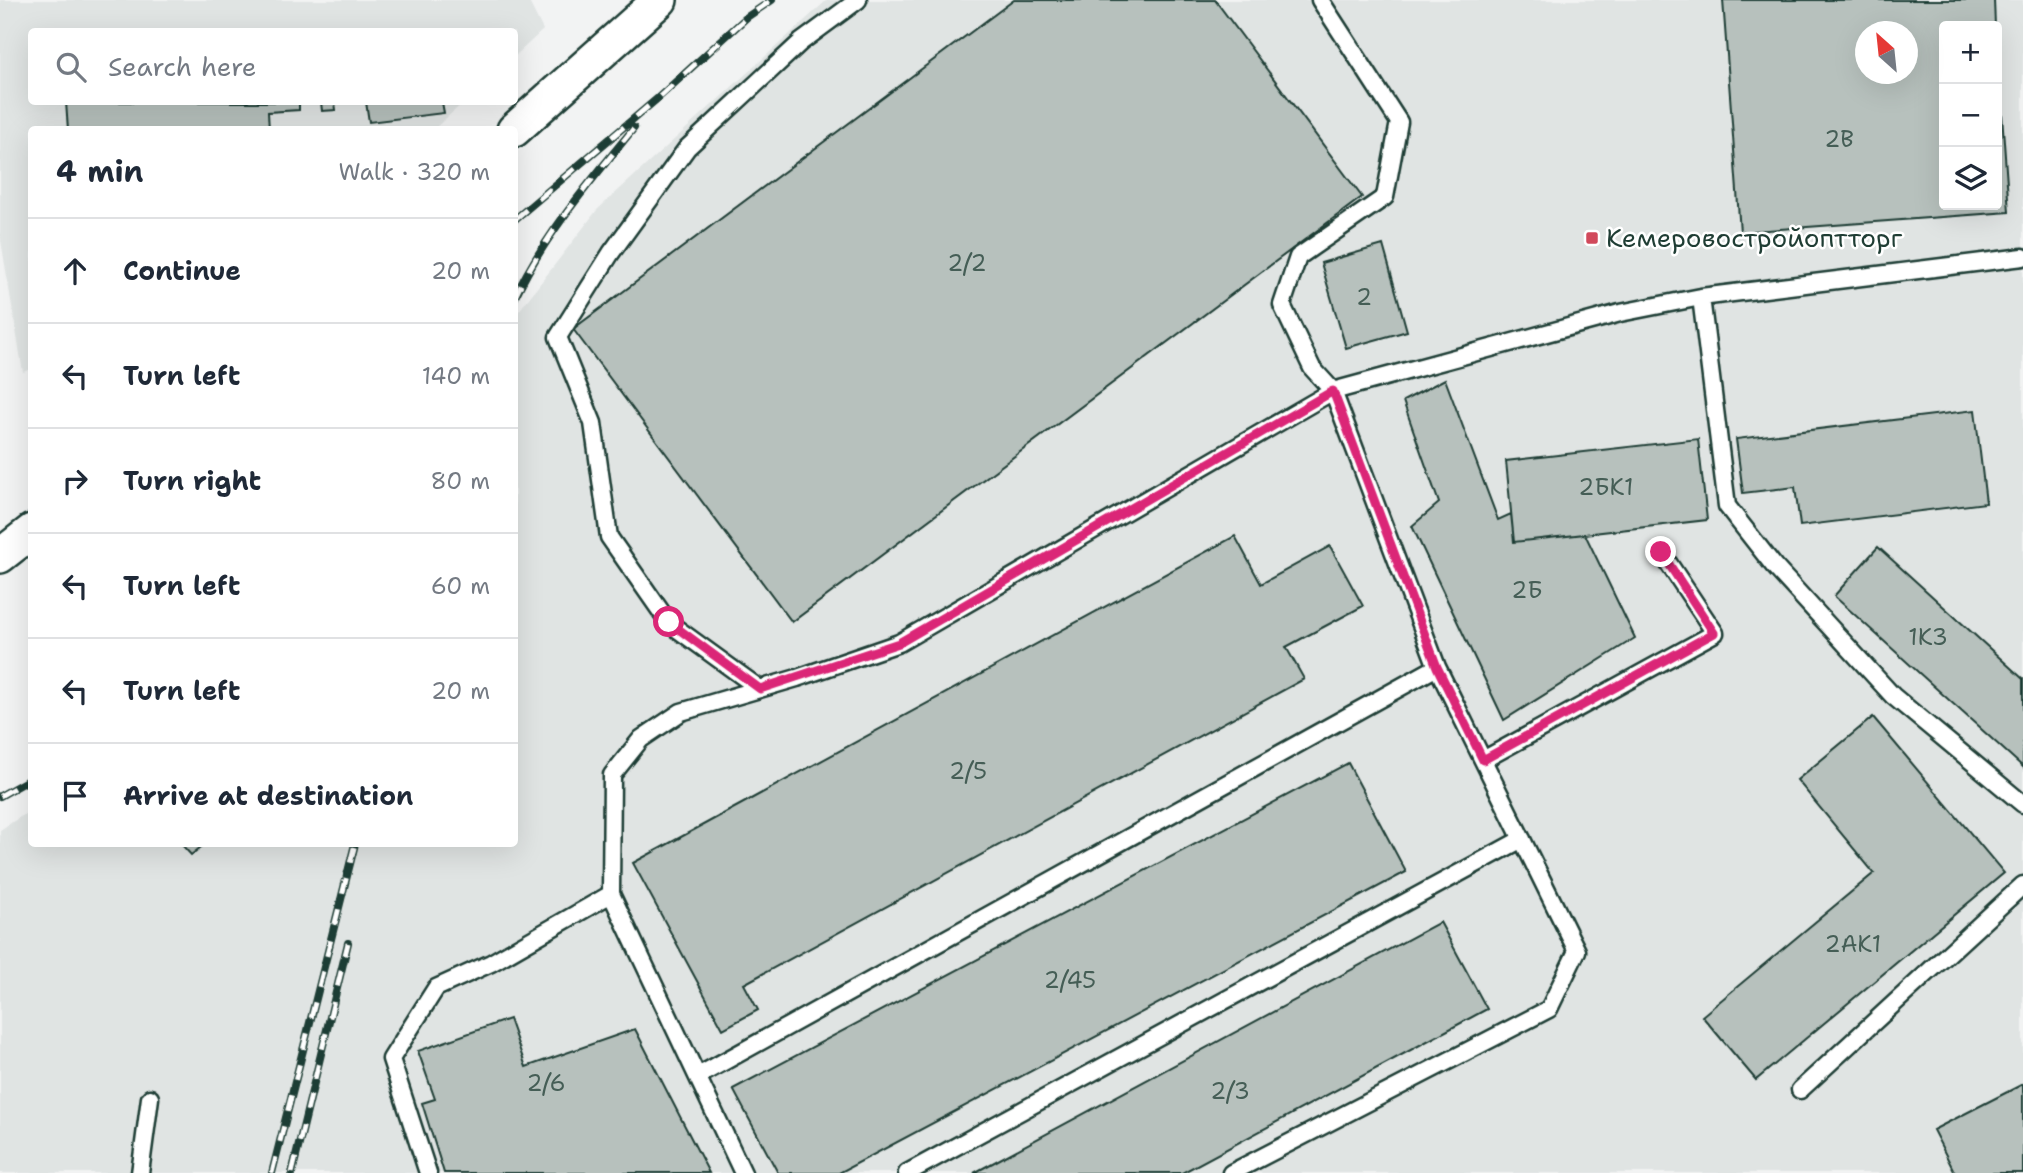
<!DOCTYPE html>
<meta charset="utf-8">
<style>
:root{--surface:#fff;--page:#f2f2f3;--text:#1f2937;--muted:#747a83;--line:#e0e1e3}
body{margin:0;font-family:"Shantell Sans",sans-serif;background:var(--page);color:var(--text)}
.controls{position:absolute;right:21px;top:21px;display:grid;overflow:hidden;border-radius:7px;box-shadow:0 7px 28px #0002}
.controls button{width:63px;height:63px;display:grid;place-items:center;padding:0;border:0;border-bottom:2px solid var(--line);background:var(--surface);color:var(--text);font:35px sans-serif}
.compass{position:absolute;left:1855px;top:21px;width:63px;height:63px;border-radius:50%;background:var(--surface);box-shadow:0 7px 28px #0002;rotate:333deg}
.stop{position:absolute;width:21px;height:21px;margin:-16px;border:5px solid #db2777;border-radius:50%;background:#fff}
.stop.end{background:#db2777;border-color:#fff;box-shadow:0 2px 7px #0008}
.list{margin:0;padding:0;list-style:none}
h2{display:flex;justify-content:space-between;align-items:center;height:91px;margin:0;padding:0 28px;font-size:30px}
h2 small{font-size:23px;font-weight:400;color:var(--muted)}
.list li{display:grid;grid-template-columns:46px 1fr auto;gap:21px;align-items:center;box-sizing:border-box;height:105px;padding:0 28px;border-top:2px solid var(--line)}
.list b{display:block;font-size:26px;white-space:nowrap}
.list em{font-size:23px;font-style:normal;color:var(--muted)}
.icon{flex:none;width:38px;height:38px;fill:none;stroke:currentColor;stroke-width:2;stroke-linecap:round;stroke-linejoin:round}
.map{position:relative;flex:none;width:2023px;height:1173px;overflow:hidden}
.search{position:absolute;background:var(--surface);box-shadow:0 7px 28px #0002;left:28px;top:28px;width:490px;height:77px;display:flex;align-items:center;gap:18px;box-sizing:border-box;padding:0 24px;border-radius:7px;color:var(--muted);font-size:26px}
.panel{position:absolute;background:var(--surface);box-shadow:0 7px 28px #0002;left:28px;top:126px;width:490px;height:721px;border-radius:7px}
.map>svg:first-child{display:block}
.built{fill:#e0e4e3;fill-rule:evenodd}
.building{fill:#b7c1bd;stroke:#1f3d34;stroke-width:2;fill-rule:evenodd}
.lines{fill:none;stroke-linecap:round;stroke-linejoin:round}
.service-casing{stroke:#1f3d34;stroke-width:21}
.minor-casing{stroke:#1f3d34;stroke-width:38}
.service{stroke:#fff;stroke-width:16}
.minor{stroke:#fff;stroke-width:33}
.rail-casing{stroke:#1f3d34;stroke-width:8}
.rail{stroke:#fff;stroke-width:5;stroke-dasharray:16;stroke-linecap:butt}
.route{stroke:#db2777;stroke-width:9}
.poi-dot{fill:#d1495b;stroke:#fff;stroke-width:2.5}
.labels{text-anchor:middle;stroke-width:5;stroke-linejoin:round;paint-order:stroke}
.number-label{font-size:23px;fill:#455e56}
.poi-label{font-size:26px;fill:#1f3d34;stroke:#fff;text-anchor:start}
</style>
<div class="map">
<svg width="2023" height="1173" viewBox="0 0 2023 1173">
<rect width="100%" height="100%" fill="#f2f3f3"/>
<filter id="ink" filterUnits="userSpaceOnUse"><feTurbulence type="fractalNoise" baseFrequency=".0143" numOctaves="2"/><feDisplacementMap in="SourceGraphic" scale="14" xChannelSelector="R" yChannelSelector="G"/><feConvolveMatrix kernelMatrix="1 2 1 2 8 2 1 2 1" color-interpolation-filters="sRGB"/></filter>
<g filter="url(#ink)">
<!-- built -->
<path class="built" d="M0,0H528L543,30L515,56L514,32H32V102H464L434,129L32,130V369L23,372L0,235Z
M827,0H2023V1173H0V830L31,810L32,844H514L515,316L597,210ZM1944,26H1997V205H1944ZM1866,32H1908V74H1866Z"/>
<!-- building -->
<path class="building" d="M1014,0H1215L1362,197L792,622L573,329Z
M1723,0H1994L1995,26H1944V205H1997V44L2009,212L1740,232ZM1866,32H1908V74H1866Z
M66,102H299V110L268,112L269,130H68Z
M321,102H335L336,110L322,111Z
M366,102H442L444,113L369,122Z
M1383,245L1407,331L1346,348L1321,263Z
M1445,379L1498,520L1511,514L1514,542L1585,534L1635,638L1504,720L1412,526L1439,503L1403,401Z
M1975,410L1986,503L1800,526L1795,487L1743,493L1736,439Z
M1698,439L1707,520L1514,542L1506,461Z
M1235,536L1261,584L1330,546L1363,606L1286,647L1304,679L744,984L758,1010L723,1029L633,863Z
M1878,547L2023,679V767L1834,596Z
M1873,717L2004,873L1756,1080L1702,1016L1874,873L1797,780Z
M1348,763L1406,872L839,1173H778L733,1089Z
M181,844H205L191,855Z
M1440,922L1487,1009L1182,1173H974Z
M509,1019L526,1067L635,1029L709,1173H444L422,1103L435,1099L418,1051Z
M2023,1084V1173H1955L1933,1130Z"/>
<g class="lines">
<defs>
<path id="service" d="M1701,297L1727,506L1774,566L1893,696L2023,804
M760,689L669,623L609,537L593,423L558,337L611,253L687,148L801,42L858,0
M1483,760L1715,633L1661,552
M698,1076L1437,667
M1800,1090L2023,885
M140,1173L150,1098
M428,1173L391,1059L436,988L491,963L611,894
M743,1173L611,894L612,775L641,739L681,712L797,678L899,643L1333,391L1620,313L1701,297L2023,257
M907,1173L1522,839
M1231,1173L1549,1009L1577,951L1437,667L1333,391L1312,368L1282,305L1298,257L1385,197L1399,122L1320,0"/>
<path id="minor" d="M514,130L660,0
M0,556L32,531"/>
</defs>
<!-- service casing -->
<use href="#service" class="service-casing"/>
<!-- minor casing -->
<use href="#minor" class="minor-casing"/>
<!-- service -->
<use href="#service" class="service"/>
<!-- minor -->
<use href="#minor" class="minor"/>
<defs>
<path id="rail" d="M514,220L658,98L747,17L772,0
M514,299C544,235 590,182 634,128
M0,796L32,778
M272,1173L355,844
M292,1173L348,943"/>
</defs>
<!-- rail casing -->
<use href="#rail" class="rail-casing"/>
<!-- rail -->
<use href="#rail" class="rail"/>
</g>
</g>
<g class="lines" filter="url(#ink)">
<!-- route -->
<path class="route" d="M669,622L760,689L899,643L1333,391L1437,667L1483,760L1714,633L1661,552"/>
</g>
<!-- markers -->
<rect class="poi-dot" x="1585" y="231" width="14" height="14" rx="3.5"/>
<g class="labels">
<!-- number labels -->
<g class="number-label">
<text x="1839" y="147">2В</text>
<text x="967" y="271">2/2</text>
<text x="1364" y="305">2</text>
<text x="1606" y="495">2БК1</text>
<text x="1527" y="598">2Б</text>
<text x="1928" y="645">1К3</text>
<text x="968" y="779">2/5</text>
<text x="1853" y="952">2АК1</text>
<text x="1070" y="988">2/45</text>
<text x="546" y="1091">2/6</text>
<text x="1230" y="1099">2/3</text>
</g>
<!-- poi labels -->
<g class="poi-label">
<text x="1606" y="247">Кемеровостройоптторг</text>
</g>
</g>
</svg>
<div class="controls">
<button>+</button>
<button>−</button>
<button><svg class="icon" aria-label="layers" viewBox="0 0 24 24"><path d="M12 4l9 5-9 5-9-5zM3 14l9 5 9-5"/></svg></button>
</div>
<svg class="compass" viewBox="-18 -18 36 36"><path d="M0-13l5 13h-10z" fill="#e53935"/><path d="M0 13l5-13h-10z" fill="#747a83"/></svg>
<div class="stop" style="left:669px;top:622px"></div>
<div class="stop end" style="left:1661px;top:552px"></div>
<div class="search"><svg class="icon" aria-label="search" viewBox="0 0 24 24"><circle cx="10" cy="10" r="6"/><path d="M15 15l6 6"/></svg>Search here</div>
<section class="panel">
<h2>4 min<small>Walk · 320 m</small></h2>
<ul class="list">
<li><svg class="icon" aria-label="ahead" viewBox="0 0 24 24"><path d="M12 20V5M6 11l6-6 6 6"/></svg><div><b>Continue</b></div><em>20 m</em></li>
<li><svg class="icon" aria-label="left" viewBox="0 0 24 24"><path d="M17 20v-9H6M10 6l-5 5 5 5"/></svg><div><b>Turn left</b></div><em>140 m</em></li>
<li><svg class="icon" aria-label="right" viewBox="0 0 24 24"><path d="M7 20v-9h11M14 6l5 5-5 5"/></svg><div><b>Turn right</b></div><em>80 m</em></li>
<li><svg class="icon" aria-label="left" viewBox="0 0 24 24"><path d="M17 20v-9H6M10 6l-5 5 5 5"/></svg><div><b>Turn left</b></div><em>60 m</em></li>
<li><svg class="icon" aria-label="left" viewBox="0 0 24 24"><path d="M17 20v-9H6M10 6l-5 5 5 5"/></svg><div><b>Turn left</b></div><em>20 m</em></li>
<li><svg class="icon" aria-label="arrive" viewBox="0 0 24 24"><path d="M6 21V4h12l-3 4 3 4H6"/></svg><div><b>Arrive at destination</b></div></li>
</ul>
</section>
</div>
